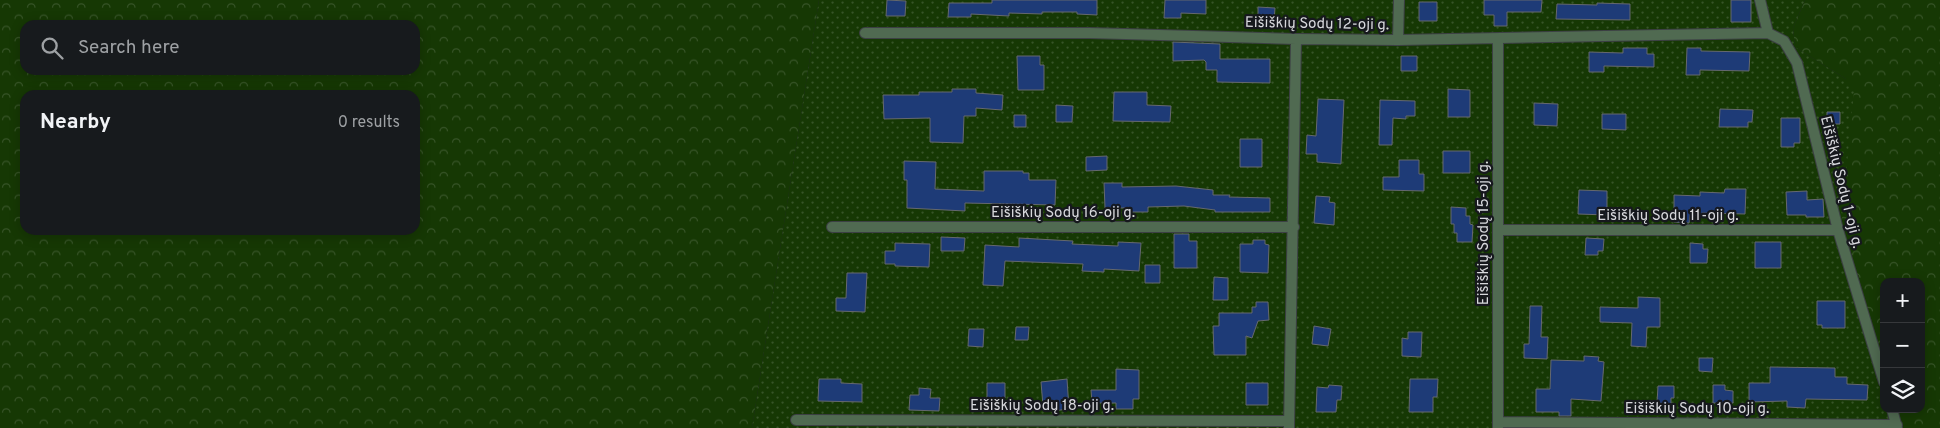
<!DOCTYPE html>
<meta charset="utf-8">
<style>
:root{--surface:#171a1d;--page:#24272a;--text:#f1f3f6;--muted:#9ea1a4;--line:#36383b}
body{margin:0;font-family:Overpass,sans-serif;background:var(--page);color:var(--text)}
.controls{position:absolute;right:15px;bottom:15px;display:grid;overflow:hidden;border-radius:10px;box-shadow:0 2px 12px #0003}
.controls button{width:45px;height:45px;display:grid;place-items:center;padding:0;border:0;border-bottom:1px solid var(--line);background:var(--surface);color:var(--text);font:25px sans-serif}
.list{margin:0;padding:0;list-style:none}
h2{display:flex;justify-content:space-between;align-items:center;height:65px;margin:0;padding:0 20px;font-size:21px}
h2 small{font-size:16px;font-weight:400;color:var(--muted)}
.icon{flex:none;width:28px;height:28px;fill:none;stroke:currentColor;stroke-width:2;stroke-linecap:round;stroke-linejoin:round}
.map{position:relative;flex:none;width:1940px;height:428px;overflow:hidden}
.search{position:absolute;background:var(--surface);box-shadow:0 2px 12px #0003;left:20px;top:20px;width:400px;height:55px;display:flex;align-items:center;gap:12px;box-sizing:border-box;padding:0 18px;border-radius:15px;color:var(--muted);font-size:19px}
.panel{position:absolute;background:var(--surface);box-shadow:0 2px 12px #0003;left:20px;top:90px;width:400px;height:145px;border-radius:15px}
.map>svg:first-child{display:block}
.forest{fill:url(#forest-crowns);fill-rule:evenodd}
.park{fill:url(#park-dots)}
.building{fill:#1e3b77;stroke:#65686e}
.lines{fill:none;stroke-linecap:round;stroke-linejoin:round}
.minor-casing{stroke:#3c3f44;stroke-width:12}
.minor{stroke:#506a51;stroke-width:10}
.labels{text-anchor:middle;stroke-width:4.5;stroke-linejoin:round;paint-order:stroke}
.street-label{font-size:15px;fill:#d7d8dc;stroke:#16181d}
</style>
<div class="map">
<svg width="1940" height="428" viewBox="0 0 1940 428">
<defs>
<pattern id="forest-crowns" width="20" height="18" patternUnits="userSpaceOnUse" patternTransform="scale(1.25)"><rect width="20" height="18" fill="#163804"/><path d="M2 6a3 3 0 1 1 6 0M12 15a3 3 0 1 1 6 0" fill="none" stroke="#375428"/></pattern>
<pattern id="park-dots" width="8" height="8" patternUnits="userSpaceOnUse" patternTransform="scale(1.25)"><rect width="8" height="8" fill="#163804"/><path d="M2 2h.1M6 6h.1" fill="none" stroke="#375428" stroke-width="1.8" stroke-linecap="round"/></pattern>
</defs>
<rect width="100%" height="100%" fill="#1f2227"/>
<!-- forest -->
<path class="forest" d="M0,0H819L752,428H0ZM25,25H415V70H25ZM25,95H415V230H25Z
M1805,0H1940V428H1900L1895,409H1921V282H1884V372L1841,227L1846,79L1795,47L1793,28Z"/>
<!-- park -->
<path class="park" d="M819,0H1805L1793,28L1795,47L1846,79L1854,91L1841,227L1884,372V409H1895L1900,428H752Z"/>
<!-- building -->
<path class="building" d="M887,0L906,1L905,16H886Z
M992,0H1097V15L1077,14V12H1042V14L1009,13V16L971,14V17H948L949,3H992Z
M1165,0H1206V14L1181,13V18H1164Z
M1484,0H1542L1541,12H1507V26H1494V15H1484Z
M1731,0H1751V22H1731Z
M1419,2H1437V21H1419Z
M1597,3L1630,4V20L1556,19L1557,4L1597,5Z
M1258,7L1275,8L1274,21L1258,20Z
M1173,42L1220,44V59H1270V83L1217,82V70H1206V62L1204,60L1173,61Z
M1623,48H1647V54H1654V67L1604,66V72H1589V52L1623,53Z
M1687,48H1701V51L1750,52L1749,71L1700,70V75H1686Z
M1017,56H1040V65H1044V90H1018Z
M1401,56H1417V71H1401Z
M952,89H976V93L1003,95L1002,110L976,108V116H964L963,143L930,142V118L884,119L883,95H919V92H952Z
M1448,89L1470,90V117H1448Z
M1114,92H1147V105L1171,106L1170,122L1113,121Z
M1318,99L1344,100L1341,164L1317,162V154H1306L1307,135L1316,136Z
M1380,100L1415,101V116H1406V119L1393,118L1392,145H1379Z
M1534,103L1558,104L1557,126L1534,125Z
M1056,105L1073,106L1072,122H1056Z
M1720,109L1753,110L1752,122H1748V127H1719Z
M1827,112H1840V124H1827Z
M1602,114H1626V130L1602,129Z
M1014,115H1026V127H1014Z
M1781,118H1800V143H1794V147H1781Z
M1240,139H1262V167H1240Z
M1443,151H1470V173H1443Z
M1107,156V170L1086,171V157Z
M1399,160H1419V174H1424V191L1383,190V177H1399Z
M904,161L936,162L935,189L984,191V171H1023V173H1029V180H1056L1055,205L965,203V211L907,208V180H904Z
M1104,183H1122V187L1176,186L1213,190V195H1230L1229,197L1270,198V212H1215V210L1184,206L1148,207V212H1128L1127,208H1105Z
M1725,189H1746L1745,214L1702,213L1701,216L1690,215L1689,223L1674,222V195L1700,196V192L1724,193Z
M1579,190L1607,191V215L1578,214Z
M1807,191V200L1823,199L1824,217H1806V215H1787L1786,192Z
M1316,196L1330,197L1329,202L1335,203L1334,225L1314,223Z
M1451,207L1466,208V216H1470V224L1473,225L1472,242H1457V233H1454V224H1451Z
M1174,234H1189V241H1197V268H1174Z
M941,237L965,238L964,251H941Z
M1019,238L1073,241L1072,244L1118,246V242L1141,243L1139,271L1104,269V272L1082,271L1083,264L1005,261L1003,286L983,285L985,245L1019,247Z
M1586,238L1604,239L1603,251H1598V255H1585Z
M1253,240H1265V244L1269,245L1268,273L1240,272V244H1253Z
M1755,242H1781V268H1755Z
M895,243L930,244L929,267L895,266V264H885V251H895Z
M1690,243L1703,244V249H1708L1707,263H1690Z
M1145,265H1160V283H1145Z
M847,273H867L865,312L836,311V298H846Z
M1214,277L1228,278V300H1213Z
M1638,297L1660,298V327H1647L1646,347L1631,346L1632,323L1600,322V307L1638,308Z
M1817,301H1845V328H1822V325H1817Z
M1256,302H1268L1269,320L1258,321L1252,338L1246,336V355H1214L1213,326H1219V313H1252V307H1256Z
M1530,306H1542L1541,337H1548L1547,359L1524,358V344H1529Z
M1314,326L1331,329L1328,346L1312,344Z
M1016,327H1029L1028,340H1015Z
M969,329H984L983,347L968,346Z
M1408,332H1422L1421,357L1402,356V338L1408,339Z
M1584,356L1599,357L1598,361L1604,362L1601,401L1571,399V416H1559V412H1536V389H1550L1551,360L1584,361Z
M1699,358H1713L1712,372L1699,371Z
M1770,367L1835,368V377H1847V384L1868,385L1867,400L1806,399L1805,408L1787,407V401L1749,402V383H1770Z
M1116,369L1139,370V399H1133V409H1116V403H1092L1091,390H1116Z
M819,379H841V383L862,384V402L818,401Z
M1067,379L1069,409L1052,411V406H1043L1041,382Z
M1410,379H1438L1437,397H1433V412H1409Z
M987,383H1005V398H987Z
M1246,383H1268V405H1246Z
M1329,385L1342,386L1341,400H1337L1336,412H1316L1317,387L1328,388Z
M1713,385H1725V390L1733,391V403H1713Z
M1658,386H1674V398H1671V404L1657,403Z
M919,388L931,389L930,398H940L939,411L909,410L910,395H919Z"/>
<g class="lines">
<defs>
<path id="minor" d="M1760,0L1768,33L1784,41L1797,63L1838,230L1884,382
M865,33H1090L1296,39L1398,40L1768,33
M1398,40L1399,0
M832,227H1294
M1499,230H1838
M1892,409L1897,428
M796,420L1289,421
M1498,422L1897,425
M1498,427V39
M1289,428L1296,39"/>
</defs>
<!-- minor casing -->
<use href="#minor" class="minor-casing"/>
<!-- minor -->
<use href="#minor" class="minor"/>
</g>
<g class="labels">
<!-- street labels -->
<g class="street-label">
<text transform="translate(1317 23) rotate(1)" y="5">Eišiškių Sodų 12-oji g.</text>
<text transform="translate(1842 182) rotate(76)" y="5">Eišiškių Sodų 1-oji g.</text>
<text x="1063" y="217">Eišiškių Sodų 16-oji g.</text>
<text x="1668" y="220">Eišiškių Sodų 11-oji g.</text>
<text transform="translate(1483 233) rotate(-90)" y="5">Eišiškių Sodų 15-oji g.</text>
<text x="1042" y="410">Eišiškių Sodų 18-oji g.</text>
<text x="1697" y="413">Eišiškių Sodų 10-oji g.</text>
</g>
</g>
</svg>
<div class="controls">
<button>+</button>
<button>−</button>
<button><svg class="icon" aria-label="layers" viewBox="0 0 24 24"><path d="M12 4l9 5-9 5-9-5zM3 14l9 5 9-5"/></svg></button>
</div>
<div class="search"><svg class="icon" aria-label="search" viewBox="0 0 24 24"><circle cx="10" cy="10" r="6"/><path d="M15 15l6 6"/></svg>Search here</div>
<section class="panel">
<h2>Nearby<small>0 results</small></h2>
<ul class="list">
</ul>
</section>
</div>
